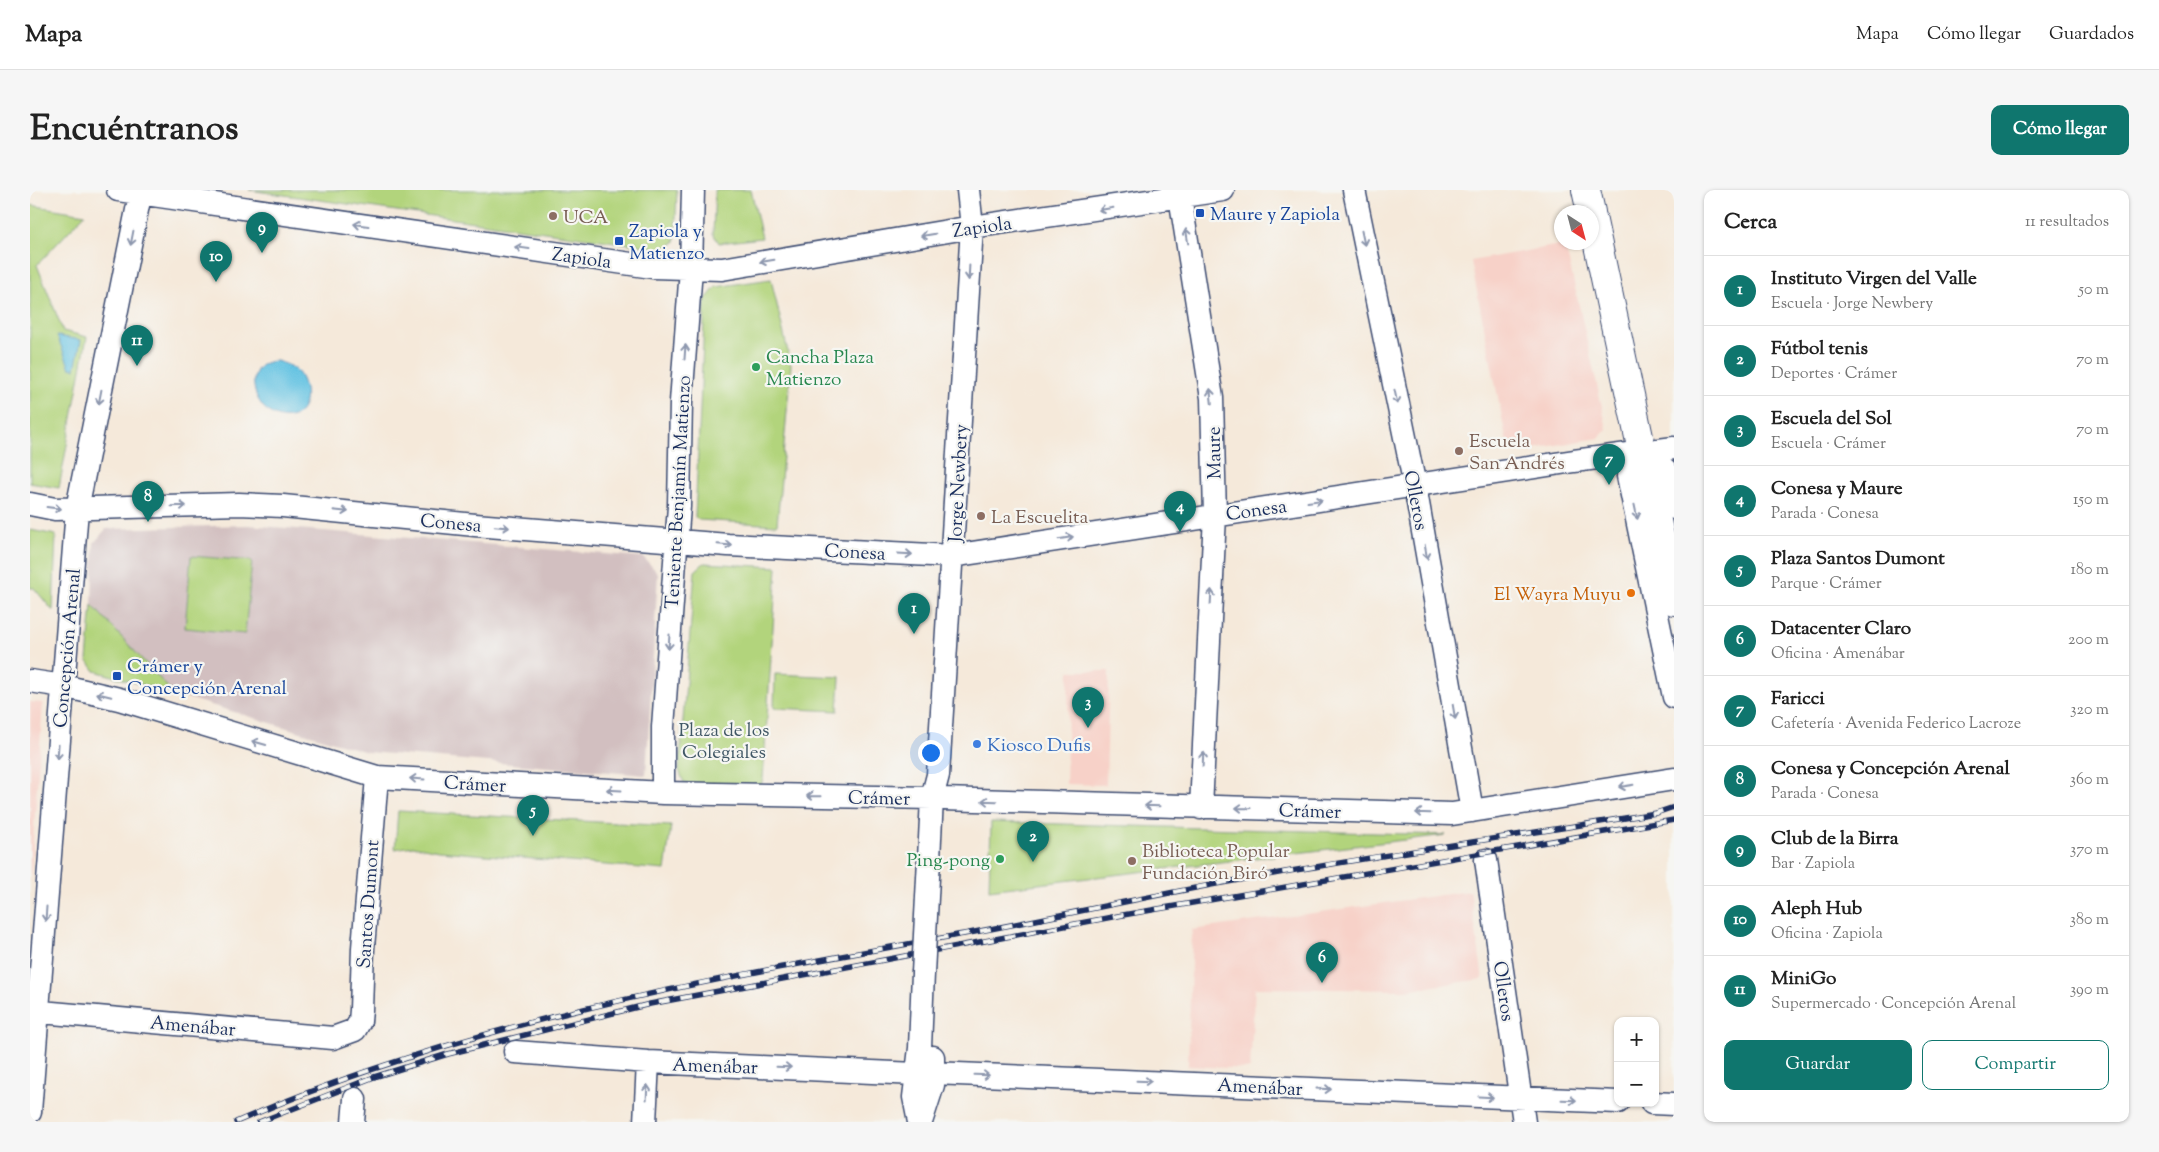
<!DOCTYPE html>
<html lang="es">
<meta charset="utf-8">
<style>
:root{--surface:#fff;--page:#f6f6f6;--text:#222;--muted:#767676;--line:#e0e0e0;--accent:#0f766e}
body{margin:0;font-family:"Sorts Mill Goudy",serif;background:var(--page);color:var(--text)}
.controls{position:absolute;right:15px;bottom:15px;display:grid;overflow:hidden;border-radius:10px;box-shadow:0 1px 4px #0004}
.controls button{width:45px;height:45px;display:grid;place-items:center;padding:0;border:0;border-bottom:1px solid var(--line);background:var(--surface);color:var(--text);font:25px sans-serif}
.compass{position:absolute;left:1524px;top:15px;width:45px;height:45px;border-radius:50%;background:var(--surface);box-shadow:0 1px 4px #0004;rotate:144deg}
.you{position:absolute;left:900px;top:562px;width:18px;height:18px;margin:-12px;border:4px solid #fff;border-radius:50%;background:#1a73e8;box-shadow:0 0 0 8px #1a73e833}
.badge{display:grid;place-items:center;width:32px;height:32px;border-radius:50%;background:var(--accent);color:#fff;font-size:16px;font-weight:700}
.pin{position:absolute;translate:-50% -41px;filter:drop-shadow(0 1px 2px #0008)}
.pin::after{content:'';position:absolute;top:26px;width:18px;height:15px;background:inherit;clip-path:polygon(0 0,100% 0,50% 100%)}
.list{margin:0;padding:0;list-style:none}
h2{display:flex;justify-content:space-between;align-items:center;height:65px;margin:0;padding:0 20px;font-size:21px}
h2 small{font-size:16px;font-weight:400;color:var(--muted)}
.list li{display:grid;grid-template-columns:32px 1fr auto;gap:15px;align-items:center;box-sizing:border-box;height:70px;padding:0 20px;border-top:1px solid var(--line)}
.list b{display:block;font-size:19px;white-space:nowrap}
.list p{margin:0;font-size:16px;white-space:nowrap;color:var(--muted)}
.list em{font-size:16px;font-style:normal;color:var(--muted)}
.actions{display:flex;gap:10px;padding:15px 20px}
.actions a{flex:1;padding:11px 0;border:1px solid var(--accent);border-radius:10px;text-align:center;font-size:18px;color:var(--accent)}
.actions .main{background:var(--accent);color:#fff}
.map{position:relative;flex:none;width:1644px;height:932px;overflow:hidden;border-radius:10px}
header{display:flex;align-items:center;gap:30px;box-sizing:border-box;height:70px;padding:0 25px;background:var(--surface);border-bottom:1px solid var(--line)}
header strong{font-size:24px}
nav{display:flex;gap:28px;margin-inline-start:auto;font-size:18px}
.intro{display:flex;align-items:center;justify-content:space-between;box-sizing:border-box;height:120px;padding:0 30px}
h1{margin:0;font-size:35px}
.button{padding:12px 22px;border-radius:10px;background:var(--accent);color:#fff;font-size:18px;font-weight:700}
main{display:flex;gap:30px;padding:0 30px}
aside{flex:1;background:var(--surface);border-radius:10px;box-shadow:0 1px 4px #0004}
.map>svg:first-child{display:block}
.built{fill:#f7d1c8}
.industrial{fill:#d2bfc0}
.green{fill:#b2d47c;stroke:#66826d}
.water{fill:#64c2e2;stroke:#4078a0}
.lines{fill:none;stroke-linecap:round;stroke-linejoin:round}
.minor-casing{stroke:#3c4b71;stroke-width:25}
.major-casing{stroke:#3c4b71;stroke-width:30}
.minor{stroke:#fff;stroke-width:22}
.major{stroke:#fff;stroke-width:28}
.rail-casing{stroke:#1b2f5e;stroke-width:5.5}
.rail{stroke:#f6f6f2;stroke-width:4;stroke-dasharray:11;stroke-linecap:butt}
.minor-bridge-casing{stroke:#3c4b71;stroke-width:25;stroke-linecap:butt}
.minor-bridge{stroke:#fff;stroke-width:22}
.oneway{stroke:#8d97ae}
.transit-dot{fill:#1a4fb4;stroke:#f6f6f2;stroke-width:2}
.education-dot{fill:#8d6e63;stroke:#f6f6f2;stroke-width:2}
.leisure-dot{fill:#2e9e5b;stroke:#f6f6f2;stroke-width:2}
.food-dot{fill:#e8710a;stroke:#f6f6f2;stroke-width:2}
.shop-dot{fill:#3f7fe0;stroke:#f6f6f2;stroke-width:2}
.labels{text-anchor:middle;stroke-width:4.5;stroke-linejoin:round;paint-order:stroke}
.transit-label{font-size:19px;fill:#164399;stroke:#f6f6f2;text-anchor:start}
.education-label{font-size:19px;fill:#785e54;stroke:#f6f6f2;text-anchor:start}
.street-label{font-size:19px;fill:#1b2f5e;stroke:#f6f6f2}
.leisure-label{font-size:19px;fill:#27864d;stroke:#f6f6f2;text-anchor:start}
.food-label{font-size:19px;fill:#c56008;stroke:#f6f6f2;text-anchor:end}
.park-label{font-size:19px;fill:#415866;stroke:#f6f6f2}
.shop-label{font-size:19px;fill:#366cbe;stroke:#f6f6f2;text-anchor:start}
</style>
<header>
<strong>Mapa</strong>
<nav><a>Mapa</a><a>Cómo llegar</a><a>Guardados</a></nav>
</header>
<div class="intro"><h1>Encuéntranos</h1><a class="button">Cómo llegar</a></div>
<main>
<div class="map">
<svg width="1644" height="932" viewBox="0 0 1644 932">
<rect width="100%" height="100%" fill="#f6f6f2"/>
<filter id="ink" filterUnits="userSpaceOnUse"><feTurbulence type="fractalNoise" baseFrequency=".02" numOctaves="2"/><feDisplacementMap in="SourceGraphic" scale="10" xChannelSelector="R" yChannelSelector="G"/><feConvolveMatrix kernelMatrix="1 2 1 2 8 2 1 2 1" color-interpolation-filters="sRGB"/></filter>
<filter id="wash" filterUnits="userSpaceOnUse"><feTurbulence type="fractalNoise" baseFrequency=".0096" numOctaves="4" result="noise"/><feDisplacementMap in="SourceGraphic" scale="20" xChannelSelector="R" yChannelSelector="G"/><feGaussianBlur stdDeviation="1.12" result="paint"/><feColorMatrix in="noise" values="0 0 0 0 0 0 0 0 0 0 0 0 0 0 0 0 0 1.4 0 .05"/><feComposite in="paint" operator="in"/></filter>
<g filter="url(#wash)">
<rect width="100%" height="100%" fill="#f5e9da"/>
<!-- built -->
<path class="built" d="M1535,54L1577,239L1569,248L1479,263L1441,71Z
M1039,481H1079L1076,595L1036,594Z
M0,512L13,513L0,694Z
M1440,701L1453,789L1375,800L1225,798L1220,879L1158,876L1162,740Z"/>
<!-- industrial -->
<path class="industrial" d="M218,335L613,367L628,383L616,585L337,562L144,504L62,415L64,353L76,339Z"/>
<!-- green -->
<path class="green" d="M219,0H647L645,52L634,59Z
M685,0H721L732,48L689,53L683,44Z
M0,15L55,24L7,75L33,141L57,147L29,298L0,293Z
M741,89L761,175L747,335L669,330L665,327L675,110L686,97Z
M0,340L26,345L23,421L4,398H0Z
M161,366L222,371L215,444L155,438Z
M674,373L747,377L733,589L730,598L654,593L649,580L665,381Z
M62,415L144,504L65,481L57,470Z
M745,484L810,487L808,521L744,518Z
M368,621L641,636L635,680L409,661L383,656L365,659Z
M961,632L1416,645L959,700Z"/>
<!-- water -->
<path class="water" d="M27,146L51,150L45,179L40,178Z
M247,171C253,173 260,175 265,179C278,191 282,223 260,227C225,233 206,171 247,171Z"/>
</g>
<g filter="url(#ink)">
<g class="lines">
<defs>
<path id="minor" d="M88,0L622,77L692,79L942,37L1193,0
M1149,0L1182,208L1185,325L1171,618
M1324,0L1385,296L1442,621
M1612,261L1598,286L1644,507
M1612,261L1636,280L1644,318
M0,314L25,319L209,314L253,316L445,335L698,355L922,366L1544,271L1644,258
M0,491L33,496L89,509L347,587L633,603L902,608
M633,603V537L649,316L651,212L661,79L663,0
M913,609L1422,624L1644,589
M899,669L902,608L908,585L942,37L938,0
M1456,670L1494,932
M0,821L303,848L325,840L330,831L331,820L333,758L347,587
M890,858L895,880L903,883L1588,912
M485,862L618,872L886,884
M1622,913L1644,914
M0,922L47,319L111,0
M323,932L325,909
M615,932L618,872
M889,932L884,907L890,858L893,783
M891,932L903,895V867"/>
<path id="major" d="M1556,0L1561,22
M1562,27L1644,411"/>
</defs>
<!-- minor casing -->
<use href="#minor" class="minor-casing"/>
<!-- major casing -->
<use href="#major" class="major-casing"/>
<!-- minor -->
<use href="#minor" class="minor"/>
<!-- major -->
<use href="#major" class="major"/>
<defs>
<path id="rail" d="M206,932C437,831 687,788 934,744C1037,725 1139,701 1243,684C1370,662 1498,644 1626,623L1644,617
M229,932L344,887L418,864L620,814L1093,725L1644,630"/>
</defs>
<!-- rail casing -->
<use href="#rail" class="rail-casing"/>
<!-- rail -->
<use href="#rail" class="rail"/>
<defs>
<path id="minor-bridge" d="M893,783L899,669"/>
</defs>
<!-- minor-bridge casing -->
<use href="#minor-bridge" class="minor-bridge-casing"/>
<!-- minor-bridge -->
<use href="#minor-bridge" class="minor-bridge"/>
</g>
<!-- one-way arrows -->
<defs><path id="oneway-shaft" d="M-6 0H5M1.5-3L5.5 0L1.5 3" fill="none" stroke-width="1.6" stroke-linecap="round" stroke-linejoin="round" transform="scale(1.25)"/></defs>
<g class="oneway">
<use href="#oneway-shaft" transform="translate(1076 19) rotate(171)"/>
<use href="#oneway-shaft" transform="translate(331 35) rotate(-172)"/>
<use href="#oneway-shaft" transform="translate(898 45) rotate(171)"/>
<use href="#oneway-shaft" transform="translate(1157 46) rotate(-99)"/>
<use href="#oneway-shaft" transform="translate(102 48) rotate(101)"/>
<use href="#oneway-shaft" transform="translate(1333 48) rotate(78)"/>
<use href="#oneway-shaft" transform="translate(492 58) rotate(-172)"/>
<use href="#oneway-shaft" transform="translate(737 71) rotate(171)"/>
<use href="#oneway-shaft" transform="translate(939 83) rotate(93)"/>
<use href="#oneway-shaft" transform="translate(655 162) rotate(-86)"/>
<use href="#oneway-shaft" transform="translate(1181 206) rotate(-96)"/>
<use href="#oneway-shaft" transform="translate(70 207) rotate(101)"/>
<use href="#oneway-shaft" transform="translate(1366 207) rotate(78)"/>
<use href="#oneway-shaft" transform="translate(1285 311) rotate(-8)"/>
<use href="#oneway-shaft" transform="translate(149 316) rotate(-2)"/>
<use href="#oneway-shaft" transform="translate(24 318) rotate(7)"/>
<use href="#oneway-shaft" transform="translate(311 321) rotate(6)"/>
<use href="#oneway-shaft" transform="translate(1606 322) rotate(78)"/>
<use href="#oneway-shaft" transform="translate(472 337) rotate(5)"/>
<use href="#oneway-shaft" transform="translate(1036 348) rotate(-9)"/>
<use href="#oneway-shaft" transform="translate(695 355) rotate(5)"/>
<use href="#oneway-shaft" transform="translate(1396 362) rotate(80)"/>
<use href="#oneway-shaft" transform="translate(875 364) rotate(3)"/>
<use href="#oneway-shaft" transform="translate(1181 407) rotate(-87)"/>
<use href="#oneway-shaft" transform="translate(639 452) rotate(94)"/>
<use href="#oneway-shaft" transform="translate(74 505) rotate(-167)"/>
<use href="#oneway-shaft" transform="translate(1424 522) rotate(80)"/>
<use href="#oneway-shaft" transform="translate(229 553) rotate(-164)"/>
<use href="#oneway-shaft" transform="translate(28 562) rotate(94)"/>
<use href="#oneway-shaft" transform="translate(1173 569) rotate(-87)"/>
<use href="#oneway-shaft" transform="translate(387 589) rotate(-176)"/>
<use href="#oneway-shaft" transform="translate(1596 596) rotate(171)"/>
<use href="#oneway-shaft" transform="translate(584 600) rotate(-177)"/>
<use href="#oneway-shaft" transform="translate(784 606) rotate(-179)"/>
<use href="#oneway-shaft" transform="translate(959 611) rotate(-178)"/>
<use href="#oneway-shaft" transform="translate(1122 616) rotate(-178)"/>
<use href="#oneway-shaft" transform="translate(1213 618) rotate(-179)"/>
<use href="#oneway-shaft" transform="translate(1393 623) rotate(-178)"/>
<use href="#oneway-shaft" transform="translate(16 724) rotate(94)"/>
<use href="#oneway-shaft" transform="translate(754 877) rotate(2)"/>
<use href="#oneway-shaft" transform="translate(952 885) rotate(2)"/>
<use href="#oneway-shaft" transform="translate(1114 891) rotate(2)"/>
<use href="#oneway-shaft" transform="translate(1294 899) rotate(3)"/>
<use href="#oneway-shaft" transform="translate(617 902) rotate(-87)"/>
<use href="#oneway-shaft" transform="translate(1456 907) rotate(3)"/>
<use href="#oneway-shaft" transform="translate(1539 910) rotate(2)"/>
</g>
</g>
<!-- markers -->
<g class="transit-dot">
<rect x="1165" y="18" width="10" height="10" rx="2.5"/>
<rect x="584" y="46" width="10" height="10" rx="2.5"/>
<rect x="82" y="481" width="10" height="10" rx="2.5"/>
</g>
<g class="education-dot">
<circle cx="523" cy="26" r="5"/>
<circle cx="1429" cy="261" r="5"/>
<circle cx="951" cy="326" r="5"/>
<circle cx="1102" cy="671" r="5"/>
</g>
<g class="leisure-dot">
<circle cx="726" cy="177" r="5"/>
<circle cx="970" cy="669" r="5"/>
</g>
<circle class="food-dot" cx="1601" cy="403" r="5"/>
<circle class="shop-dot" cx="947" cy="554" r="5"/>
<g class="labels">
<!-- transit labels -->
<g class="transit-label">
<text x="1180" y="30">Maure y Zapiola</text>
<text x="599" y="47">Zapiola y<tspan x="599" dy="22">Matienzo</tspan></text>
<text x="97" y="482">Crámer y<tspan x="97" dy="22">Concepción Arenal</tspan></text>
</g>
<!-- education labels -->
<g class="education-label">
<text x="533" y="33">UCA</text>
<text x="1439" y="257">Escuela<tspan x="1439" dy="22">San Andrés</tspan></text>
<text x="961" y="333">La Escuelita</text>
<text x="1112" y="667">Biblioteca Popular<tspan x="1112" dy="22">Fundación Biró</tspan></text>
</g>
<!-- street labels -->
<g class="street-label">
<text transform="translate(952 36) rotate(-8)" y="7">Zapiola</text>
<text transform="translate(552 67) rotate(8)" y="7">Zapiola</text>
<text transform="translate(1183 263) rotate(-91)" y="7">Maure</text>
<text transform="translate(927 293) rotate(-87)" y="7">Jorge Newbery</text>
<text transform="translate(647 302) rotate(-87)" y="7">Teniente Benjamín Matienzo</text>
<text transform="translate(1387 310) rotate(79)" y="7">Olleros</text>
<text transform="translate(1226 319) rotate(-8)" y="7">Conesa</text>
<text transform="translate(421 332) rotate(5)" y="7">Conesa</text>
<text transform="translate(825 361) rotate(3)" y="7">Conesa</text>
<text transform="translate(36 458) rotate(-85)" y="7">Concepción Arenal</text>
<text transform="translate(445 593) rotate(3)" y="7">Crámer</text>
<text transform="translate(849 607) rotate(1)" y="7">Crámer</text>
<text transform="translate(1280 620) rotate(2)" y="7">Crámer</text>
<text transform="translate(337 714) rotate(-86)" y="7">Santos Dumont</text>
<text transform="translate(1475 801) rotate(82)" y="7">Olleros</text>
<text transform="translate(163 835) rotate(5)" y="7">Amenábar</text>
<text transform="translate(685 875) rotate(2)" y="7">Amenábar</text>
<text transform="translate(1230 896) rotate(3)" y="7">Amenábar</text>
</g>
<!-- leisure labels -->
<g class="leisure-label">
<text x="736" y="173">Cancha Plaza<tspan x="736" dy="22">Matienzo</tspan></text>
<text x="960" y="676" text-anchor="end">Ping-pong</text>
</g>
<!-- food labels -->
<g class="food-label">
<text x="1591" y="410">El Wayra Muyu</text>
</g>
<!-- park labels -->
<g class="park-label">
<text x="694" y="546">Plaza de los<tspan x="694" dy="22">Colegiales</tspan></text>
</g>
<!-- shop labels -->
<g class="shop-label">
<text x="957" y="561">Kiosco Dufis</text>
</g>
</g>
</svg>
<div class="controls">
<button>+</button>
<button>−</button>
</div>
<svg class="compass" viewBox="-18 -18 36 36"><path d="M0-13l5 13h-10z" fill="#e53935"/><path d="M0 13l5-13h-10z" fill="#767676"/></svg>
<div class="you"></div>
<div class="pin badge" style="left:884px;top:444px">1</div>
<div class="pin badge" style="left:1003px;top:672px">2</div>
<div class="pin badge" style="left:1058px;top:538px">3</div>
<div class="pin badge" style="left:1150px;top:342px">4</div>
<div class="pin badge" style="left:503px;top:646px">5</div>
<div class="pin badge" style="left:1292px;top:793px">6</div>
<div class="pin badge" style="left:1579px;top:295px">7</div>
<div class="pin badge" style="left:118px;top:332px">8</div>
<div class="pin badge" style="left:232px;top:63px">9</div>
<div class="pin badge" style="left:186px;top:92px">10</div>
<div class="pin badge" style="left:107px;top:176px">11</div>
</div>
<aside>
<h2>Cerca<small>11 resultados</small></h2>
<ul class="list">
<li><span class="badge">1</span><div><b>Instituto Virgen del Valle</b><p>Escuela · Jorge Newbery</p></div><em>50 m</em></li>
<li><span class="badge">2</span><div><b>Fútbol tenis</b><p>Deportes · Crámer</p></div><em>70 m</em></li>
<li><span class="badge">3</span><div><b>Escuela del Sol</b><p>Escuela · Crámer</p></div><em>70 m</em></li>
<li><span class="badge">4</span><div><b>Conesa y Maure</b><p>Parada · Conesa</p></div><em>150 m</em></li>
<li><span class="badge">5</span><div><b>Plaza Santos Dumont</b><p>Parque · Crámer</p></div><em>180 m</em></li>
<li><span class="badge">6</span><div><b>Datacenter Claro</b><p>Oficina · Amenábar</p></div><em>200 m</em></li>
<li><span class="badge">7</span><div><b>Faricci</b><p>Cafetería · Avenida Federico Lacroze</p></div><em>320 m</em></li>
<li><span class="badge">8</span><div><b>Conesa y Concepción Arenal</b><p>Parada · Conesa</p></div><em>360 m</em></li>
<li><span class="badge">9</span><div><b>Club de la Birra</b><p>Bar · Zapiola</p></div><em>370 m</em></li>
<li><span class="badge">10</span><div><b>Aleph Hub</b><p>Oficina · Zapiola</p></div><em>380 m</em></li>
<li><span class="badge">11</span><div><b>MiniGo</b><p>Supermercado · Concepción Arenal</p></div><em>390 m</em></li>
</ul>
<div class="actions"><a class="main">Guardar</a><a>Compartir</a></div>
</aside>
</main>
